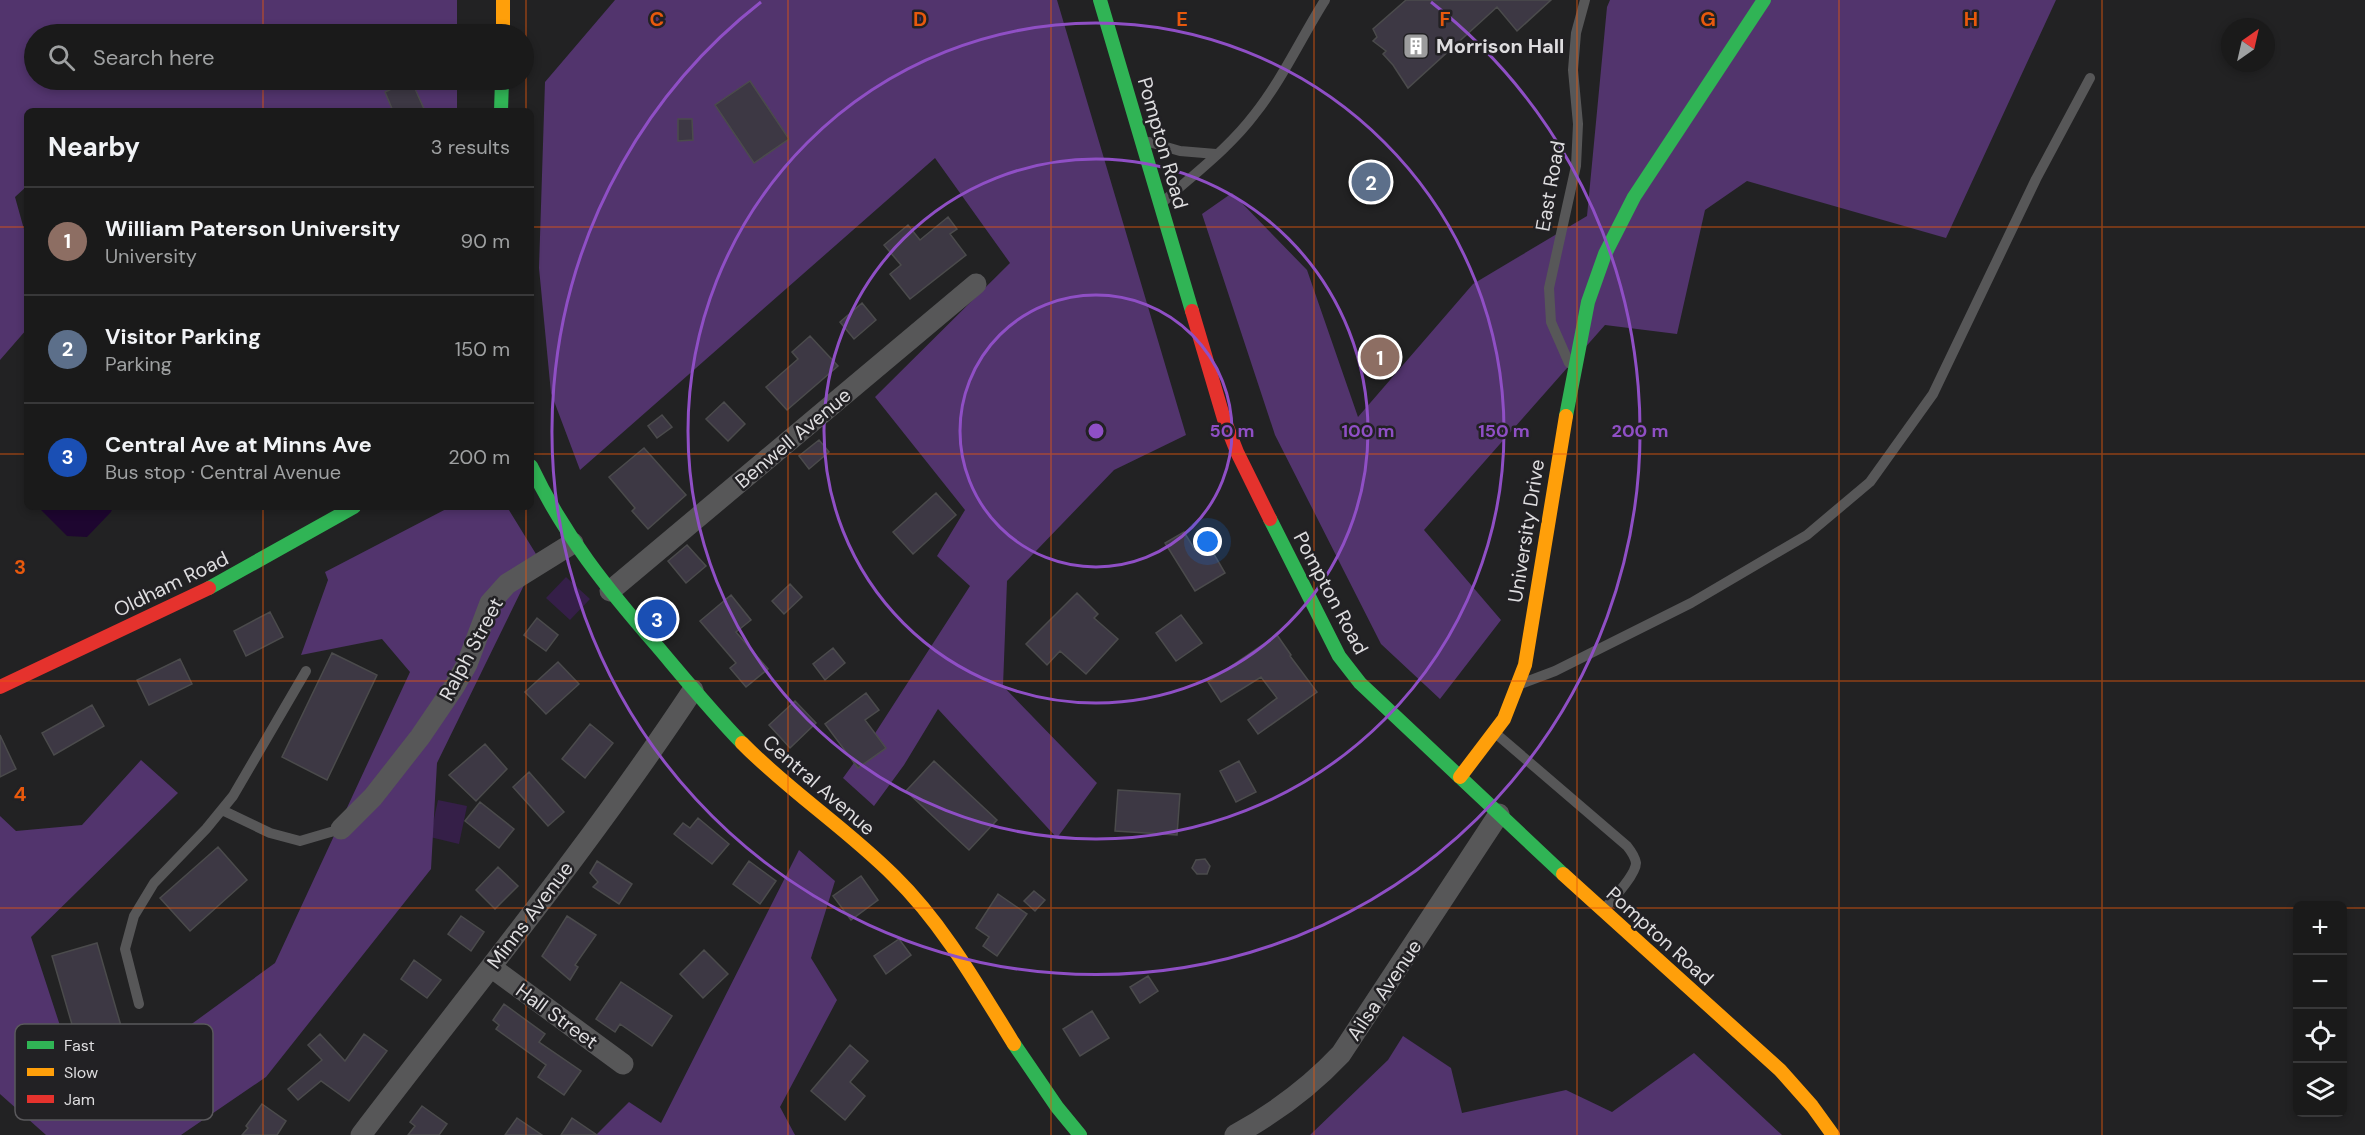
<!DOCTYPE html>
<meta charset="utf-8">
<style>
:root{--surface:#1a1a1a;--page:#232323;--text:#f1f3f6;--muted:#9fa1a2;--line:#383839;--accent:#9c9c9d}
body{margin:0;font-family:"DM Sans",sans-serif;background:var(--page);color:var(--text)}
.controls{position:absolute;right:18px;bottom:18px;display:grid;overflow:hidden;border-radius:9px;box-shadow:0 3px 9px #0003}
.controls button{width:54px;height:54px;display:grid;place-items:center;padding:0;border:0;border-bottom:2px solid var(--line);background:var(--surface);color:var(--text);font:30px sans-serif}
.compass{position:absolute;left:2221px;top:18px;width:54px;height:54px;border-radius:50%;background:var(--surface);box-shadow:0 3px 9px #0003;rotate:34deg}
.you{position:absolute;left:1208px;top:542px;width:21px;height:21px;margin:-15px;border:4px solid #fff;border-radius:50%;background:#1a73e8;box-shadow:0 0 0 9px #1a73e833}
.badge{display:grid;place-items:center;width:39px;height:39px;border-radius:50%;background:var(--accent);color:#fff;font-size:20px;font-weight:700}
.pin{position:absolute;translate:-50% -50%;border:3px solid #fff;box-shadow:0 2px 6px #0006}
.list{margin:0;padding:0;list-style:none}
h2{display:flex;justify-content:space-between;align-items:center;height:78px;margin:0;padding:0 24px;font-size:26px}
h2 small{font-size:20px;font-weight:400;color:var(--muted)}
.list li{display:grid;grid-template-columns:39px 1fr auto;gap:18px;align-items:center;box-sizing:border-box;height:108px;padding:0 24px;border-top:2px solid var(--line)}
.list b{display:block;font-size:22px;white-space:nowrap}
.list p{margin:0;font-size:20px;white-space:nowrap;color:var(--muted)}
.list em{font-size:20px;font-style:normal;color:var(--muted)}
.icon{flex:none;width:33px;height:33px;fill:none;stroke:currentColor;stroke-width:2;stroke-linecap:round;stroke-linejoin:round}
.map{position:relative;flex:none;width:2365px;height:1135px;overflow:hidden}
.search{position:absolute;background:var(--surface);box-shadow:0 3px 9px #0003;left:24px;top:24px;width:510px;height:66px;display:flex;align-items:center;gap:15px;box-sizing:border-box;padding:0 21px;border-radius:33px;color:var(--muted);font-size:22px}
.panel{position:absolute;background:var(--surface);box-shadow:0 3px 9px #0003;left:24px;top:108px;width:510px;height:402px;border-radius:9px}
.map>svg:first-child{display:block}
.green{fill:#351f48}
.forest{fill:#52346d}
.water{fill:#1e0630}
.building{fill:#3d3844;stroke:#4b4b4c;stroke-width:1.5}
.lines{fill:none;stroke-linecap:round;stroke-linejoin:round}
.lane{stroke:#575758;stroke-width:10}
.street{stroke:#575758;stroke-width:21}
.fast{stroke:#30b455;stroke-width:14}
.slow{stroke:#ff9f0a;stroke-width:14}
.jam{stroke:#e5322d;stroke-width:14}
.grid{fill:none;stroke:#e8590c;stroke-width:1.5;stroke-opacity:0.55}
.ring{fill:none;stroke:#8f4fc5;stroke-width:3}
.labels{text-anchor:middle;stroke-width:5;stroke-linejoin:round;paint-order:stroke}
.poi-label{font-size:20px;font-weight:bold;fill:#dedddf;stroke:#222124;text-anchor:start}
.street-label{font-size:20px;fill:#dedddf;stroke:#222124}
.key{fill:#222124;stroke:#5a595c;stroke-width:1.5}
.key-label{font-size:16px;fill:#dedddf}
.grid-label{font-size:20px;text-anchor:middle;font-weight:bold;fill:#e8590c;stroke:#222124;stroke-width:5;stroke-linejoin:round;paint-order:stroke}
.centre{fill:#8f4fc5;stroke:#222124;stroke-width:3}
.ring-label{font-size:18px;text-anchor:middle;font-weight:bold;fill:#8f4fc5;stroke:#222124;stroke-width:5;stroke-linejoin:round;paint-order:stroke}
</style>
<div class="map">
<svg width="2365" height="1135" viewBox="0 0 2365 1135">
<rect width="100%" height="100%" fill="#222223"/>
<!-- green -->
<path class="green" d="M566,577L590,599L570,620L546,598Z
M438,800L467,806L459,844L430,837Z"/>
<!-- forest -->
<path class="forest" d="M0,0H457V34H34V80H457V111H27V186L15,197L27,240V329L0,360Z
M615,0H1057L1186,435L1114,470L1007,581L1003,686L1097,783L1057,838L938,709L904,765L874,806L843,778L872,738L970,586L937,556L965,510L875,397L1010,263L935,158L580,470L551,393L539,268L545,82Z
M1610,0H2056L1946,238L1747,181L1705,210L1677,334L1605,325L1424,530L1501,620L1440,699L1381,644L1275,435L1202,214L1232,193L1307,270L1358,417L1473,284L1587,216L1607,7Z
M450,507H507L544,567L527,579L437,763L431,869L266,1077L181,1135H46L0,1094V816L16,831L82,825L141,760L178,793L31,937L85,1102L275,963L410,672L382,639L301,655L328,580L325,572Z
M799,850L835,881L811,958L837,1000L780,1107L795,1135H596L629,1102L661,1123Z
M1403,1036L1451,1068L1462,1113L1566,1090L1612,1112L1694,1053L1782,1135H1310L1388,1060Z"/>
<!-- water -->
<path class="water" d="M38,507H113L111,512L87,537L67,536Z"/>
<!-- building -->
<path class="building" d="M1406,0H1551L1517,31L1497,7L1408,88L1393,65L1383,54L1386,51L1373,41L1377,37L1373,29Z
M411,80L425,111H393L385,92Z
M750,81L789,139L754,163L715,105Z
M678,119H692L693,140L678,141Z
M948,217L957,229L950,234L966,255L910,299L890,274L901,265L884,245L908,225L920,240Z
M862,303L876,320L854,339L840,322Z
M810,336L838,366L787,410L766,387L798,359L792,352Z
M724,402L745,424L728,441L706,419Z
M662,415L672,427L657,438L648,426Z
M819,440L829,452L809,469L799,456Z
M644,448L686,495L648,529L632,511L635,508L609,477Z
M936,493L956,515L913,554L893,532Z
M1184,532L1195,550L1207,542L1225,573L1195,591L1165,543Z
M687,545L706,566L686,583L668,561Z
M790,584L802,597L784,614L772,601Z
M1077,593L1098,614L1094,618L1118,639L1086,674L1060,651L1047,665L1026,644Z
M731,595L751,620L736,632L768,669L746,687L730,668L736,663L700,621Z
M270,612L283,637L246,656L234,631Z
M1181,615L1202,643L1176,661L1156,633Z
M537,618L558,635L546,651L524,635Z
M1277,635L1291,655L1290,656L1317,692L1258,734L1248,720L1277,698L1261,677L1221,702L1208,682Z
M833,648L845,663L825,680L813,664Z
M332,653L377,675L327,780L282,757Z
M180,659L192,684L149,705L137,680Z
M558,662L579,684L546,714L525,692Z
M866,693L879,710L865,720L886,748L858,768L825,724Z
M795,701L816,723L790,748L769,725Z
M92,705L104,726L54,755L42,733Z
M590,724L613,743L585,778L562,759Z
M0,735L16,769L0,777Z
M485,744L507,769L476,801L449,775Z
M934,761L997,820L969,850L906,791Z
M1239,761L1256,792L1236,802L1220,771Z
M529,772L564,812L548,826L513,787Z
M1118,790L1180,794L1177,835L1115,831Z
M480,802L514,829L499,848L465,821Z
M698,818L729,844L712,864L674,834L683,823L690,828Z
M218,847L247,880L190,931L160,898Z
M1205,859L1210,866L1207,874H1197L1192,868L1196,860Z
M597,861L632,884L619,904L593,887L598,882L590,873Z
M749,861L776,881L760,904L733,884Z
M498,867L518,886L495,909L476,890Z
M861,876L878,900L851,920L833,896Z
M1034,891L1045,900L1035,911L1024,901Z
M998,894L1027,914L997,956L983,946L989,937L976,928Z
M461,916L484,932L471,951L448,934Z
M567,916L596,935L575,965L578,967L570,980L542,956Z
M899,939L911,955L886,974L874,956Z
M97,943L130,1057L85,1069L52,956Z
M704,950L728,974L703,998L680,974Z
M414,960L441,980L427,998L401,979Z
M1148,976L1158,991L1140,1003L1130,987Z
M621,982L672,1016L652,1046L620,1024L615,1032L596,1019Z
M504,1004L545,1034L539,1042L581,1071L564,1095L538,1077L546,1065L496,1029L499,1025L493,1020Z
M1092,1011L1109,1038L1080,1056L1063,1029Z
M320,1034L345,1061L364,1034L387,1051L349,1101L321,1081L298,1100L288,1089L322,1060L308,1045Z
M850,1045L868,1061L850,1082L865,1096L845,1120L811,1091Z
M262,1104L286,1121L277,1135H242L248,1128L246,1126Z
M422,1106L447,1124L439,1135H408L415,1126L410,1122Z
M517,1118L542,1135H505Z
M572,1118L597,1135H561Z"/>
<g class="lines">
<!-- lane -->
<path class="lane" d="M1149,142L1180,151L1216,154
M1163,202C1194,174 1229,148 1254,115C1282,80 1301,38 1325,0
M1569,363L1551,322L1549,288L1576,166L1578,124L1573,70L1576,33L1585,0
M1523,683L1555,671L1691,603L1807,535L1870,482L1933,394L2036,179L2090,78
M1494,732L1627,846C1631,851 1635,856 1636,863C1636,874 1614,898 1606,907
M222,810L270,833L300,841L341,829
M139,1004L125,949L134,916L154,883L206,829L233,796L306,671"/>
<!-- street -->
<path class="street" d="M610,591L976,284
M341,829L373,797L420,737L454,687L467,664L490,603L507,584L573,543
M491,967L623,1064
M361,1135C473,988 591,844 693,690
M1235,1135C1273,1114 1311,1086 1341,1054L1499,814"/>
<!-- fast -->
<path class="fast" d="M1100,0L1192,311
M501,111L502,80
M1566,416L1588,302L1605,254L1634,197L1764,0
M531,466C563,534 608,590 657,646C685,679 712,712 742,743
M1270,519L1339,656L1360,683L1563,874
M209,588L354,507
M1014,1044L1057,1107L1080,1135"/>
<!-- slow -->
<path class="slow" d="M503,0V34
M742,743C789,791 846,828 894,876C943,924 978,986 1014,1044
M1460,777L1504,719L1525,665L1566,416
M1563,874L1780,1070L1812,1106L1833,1135"/>
<!-- jam -->
<path class="jam" d="M1192,311L1224,419L1237,452L1270,519
M0,687L209,588"/>
</g>
<!-- grid -->
<path class="grid" d="M263,0V34M526,0V111M788,0V1135M1051,0V1135M1314,0V1135M1577,0V1135M1839,0V1135M2102,0V1135M263,80V111M0,227H27M531,227H2365M0,454H27M531,454H2365M263,507V1135M526,507V1135M0,681H2365M0,908H2298M2342,908H2365"/>
<!-- distance rings -->
<g class="ring">
<circle cx="1096" cy="431" r="136"/>
<circle cx="1096" cy="431" r="272"/>
<circle cx="1096" cy="431" r="408"/>
<path d="M1431 2A544 544 0 1 1 761 2"/>
</g>
<!-- icons -->
<defs>
<symbol id="building-square" viewBox="-11 -11 22 22"><rect x="-9" y="-9" width="18" height="18" rx="4" fill="#9c9c9d" stroke="#222124"/><path d="M-4-6H4V6H1V3H-1V6H-4ZM-2.5-4.3h1.7v1.8h-1.7ZM.8-4.3h1.7v1.8H.8ZM-2.5-1h1.7V.8h-1.7ZM.8-1h1.7V.8H.8Z" fill="#fff"/></symbol>
</defs>
<g fill-rule="evenodd">
<use href="#building-square" x="1401" y="31" width="30" height="30"/>
</g>
<g class="labels">
<!-- poi labels -->
<g class="poi-label">
<text x="1436" y="53">Morrison Hall</text>
</g>
<!-- street labels -->
<g class="street-label">
<text transform="translate(1163 143) rotate(74)" y="7">Pompton Road</text>
<text transform="translate(1550 186) rotate(-80)" y="7">East Road</text>
<text transform="translate(793 438) rotate(-40)" y="7">Benwell Avenue</text>
<text transform="translate(1526 531) rotate(-81)" y="7">University Drive</text>
<text transform="translate(171 584) rotate(-26)" y="7">Oldham Road</text>
<text transform="translate(1331 593) rotate(62)" y="7">Pompton Road</text>
<text transform="translate(471 649) rotate(-62)" y="7">Ralph Street</text>
<text transform="translate(819 785) rotate(41)" y="7">Central Avenue</text>
<text transform="translate(530 915) rotate(-53)" y="7">Minns Avenue</text>
<text transform="translate(1660 936) rotate(42)" y="7">Pompton Road</text>
<text transform="translate(1384 990) rotate(-56)" y="7">Ailsa Avenue</text>
<text transform="translate(557 1016) rotate(36)" y="7">Hall Street</text>
</g>
</g>
<!-- legend -->
<rect x="15" y="1024" width="198" height="96" rx="9" class="key"/>
<rect x="27" y="1041" width="27" height="8" fill="#30b455"/>
<rect x="27" y="1068" width="27" height="8" fill="#ff9f0a"/>
<rect x="27" y="1095" width="27" height="8" fill="#e5322d"/>
<g class="key-label">
<text x="64" y="1051">Fast</text>
<text x="64" y="1078">Slow</text>
<text x="64" y="1105">Jam</text>
</g>
<g class="grid-label">
<text x="657" y="26">C</text>
<text x="920" y="26">D</text>
<text x="1182" y="26">E</text>
<text x="1445" y="26">F</text>
<text x="1708" y="26">G</text>
<text x="1971" y="26">H</text>
<text x="20" y="574">3</text>
<text x="20" y="801">4</text>
</g>
<circle cx="1096" cy="431" r="9" class="centre"/>
<g class="ring-label">
<text x="1232" y="437">50 m</text>
<text x="1368" y="437">100 m</text>
<text x="1504" y="437">150 m</text>
<text x="1640" y="437">200 m</text>
</g>
</svg>
<div class="controls">
<button>+</button>
<button>−</button>
<button><svg class="icon" aria-label="locate" viewBox="0 0 24 24"><circle cx="12" cy="12" r="6"/><path d="M12 2v4M12 18v4M2 12h4M18 12h4"/></svg></button>
<button><svg class="icon" aria-label="layers" viewBox="0 0 24 24"><path d="M12 4l9 5-9 5-9-5zM3 14l9 5 9-5"/></svg></button>
</div>
<svg class="compass" viewBox="-18 -18 36 36"><path d="M0-13l5 13h-10z" fill="#e53935"/><path d="M0 13l5-13h-10z" fill="#9fa1a2"/></svg>
<div class="you"></div>
<div class="pin badge" style="left:1380px;top:357px;background:#8d6e63">1</div>
<div class="pin badge" style="left:1371px;top:182px;background:#5c6f8a">2</div>
<div class="pin badge" style="left:657px;top:619px;background:#1a4fb4">3</div>
<div class="search"><svg class="icon" aria-label="search" viewBox="0 0 24 24"><circle cx="10" cy="10" r="6"/><path d="M15 15l6 6"/></svg>Search here</div>
<section class="panel">
<h2>Nearby<small>3 results</small></h2>
<ul class="list">
<li><span class="badge" style="background:#8d6e63">1</span><div><b>William Paterson University</b><p>University</p></div><em>90 m</em></li>
<li><span class="badge" style="background:#5c6f8a">2</span><div><b>Visitor Parking</b><p>Parking</p></div><em>150 m</em></li>
<li><span class="badge" style="background:#1a4fb4">3</span><div><b>Central Ave at Minns Ave</b><p>Bus stop · Central Avenue</p></div><em>200 m</em></li>
</ul>
</section>
</div>
